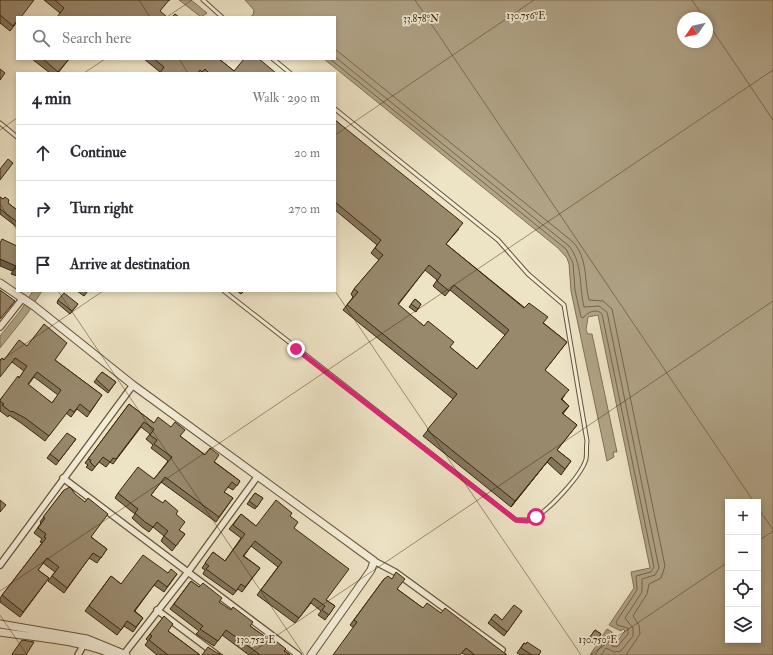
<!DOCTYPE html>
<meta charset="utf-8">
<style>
:root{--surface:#fff;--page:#f2f2f3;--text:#2b2b33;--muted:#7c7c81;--line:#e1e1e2}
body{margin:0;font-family:"IM FELL Double Pica",serif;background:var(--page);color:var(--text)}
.controls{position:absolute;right:12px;bottom:12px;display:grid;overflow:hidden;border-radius:0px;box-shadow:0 2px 6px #0003}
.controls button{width:36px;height:36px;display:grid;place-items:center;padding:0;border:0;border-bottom:1px solid var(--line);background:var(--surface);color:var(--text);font:20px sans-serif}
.compass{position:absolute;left:677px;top:12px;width:36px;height:36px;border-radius:50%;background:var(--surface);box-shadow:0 2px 6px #0003;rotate:236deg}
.stop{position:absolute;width:12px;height:12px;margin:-9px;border:3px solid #db2777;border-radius:50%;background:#fff}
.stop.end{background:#db2777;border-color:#fff;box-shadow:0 1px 4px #0008}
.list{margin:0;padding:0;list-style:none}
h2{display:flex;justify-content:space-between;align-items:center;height:52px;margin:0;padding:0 16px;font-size:17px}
h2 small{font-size:13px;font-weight:400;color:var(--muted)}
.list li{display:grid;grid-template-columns:26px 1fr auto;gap:12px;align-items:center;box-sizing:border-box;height:56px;padding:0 16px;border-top:1px solid var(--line)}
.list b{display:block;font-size:15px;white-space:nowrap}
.list em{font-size:13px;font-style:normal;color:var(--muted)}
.icon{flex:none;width:22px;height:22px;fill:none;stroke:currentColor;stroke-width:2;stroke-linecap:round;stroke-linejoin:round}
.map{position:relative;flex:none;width:773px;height:655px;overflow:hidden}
.search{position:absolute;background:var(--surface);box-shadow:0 2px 6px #0003;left:16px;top:16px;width:320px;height:44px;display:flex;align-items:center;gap:10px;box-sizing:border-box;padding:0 14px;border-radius:0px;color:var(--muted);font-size:15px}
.panel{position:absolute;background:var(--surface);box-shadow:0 2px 6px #0003;left:16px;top:72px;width:320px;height:220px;border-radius:0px}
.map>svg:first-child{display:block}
.water{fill:#b0a386;stroke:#817155;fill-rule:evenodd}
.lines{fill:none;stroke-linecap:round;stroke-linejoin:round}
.shore{stroke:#766448;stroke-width:1}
.service-casing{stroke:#68553a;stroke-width:5}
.minor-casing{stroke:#68553a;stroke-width:8}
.tertiary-casing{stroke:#68553a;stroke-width:9}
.service{stroke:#f3edd9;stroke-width:3}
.minor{stroke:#f3edd9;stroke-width:5.5}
.tertiary{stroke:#f3edd9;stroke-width:7}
.wall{fill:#83755d;stroke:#3b260b;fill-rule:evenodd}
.shaded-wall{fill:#6a5f4c;stroke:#3b260b}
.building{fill:#98886c;stroke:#3b260b;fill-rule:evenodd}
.route{stroke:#db2777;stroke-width:5}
.ticks{fill:none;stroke:#3b260b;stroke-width:1;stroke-opacity:0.45}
.ticks-label{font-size:10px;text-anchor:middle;fill:#3b260b;stroke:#f3edd9;stroke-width:3.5;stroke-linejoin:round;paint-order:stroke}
</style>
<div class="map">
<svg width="773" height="655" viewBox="0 0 773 655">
<rect width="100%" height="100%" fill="#ede3c5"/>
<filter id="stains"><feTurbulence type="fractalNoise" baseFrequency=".005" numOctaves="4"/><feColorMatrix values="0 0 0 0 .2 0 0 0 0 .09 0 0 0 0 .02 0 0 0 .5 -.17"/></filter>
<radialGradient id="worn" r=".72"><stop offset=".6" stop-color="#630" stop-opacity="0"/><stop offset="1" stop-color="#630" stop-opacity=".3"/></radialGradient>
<!-- water -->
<path class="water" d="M179,0H191L207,13L201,17Z
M245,0H773V655H590L607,629L612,632V637L616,643L625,631L623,629L621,631L609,625L634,588L631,572L650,568L598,315L588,317L586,330L588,334H592L617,452H613L614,457L607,461L571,291L569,264L567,258L558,248L324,59H335V17H250L253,15L254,10ZM683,18H707V42H683ZM728,502H758V640H728Z
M33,291H42L27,314L0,348V336L21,310Z"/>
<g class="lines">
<!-- shore -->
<path class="shore" d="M335,49L573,242C588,259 584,279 589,300L603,301L612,309L665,566L661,578L649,584L647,594L633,616L639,625L640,634L626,655
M335,57L569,246C583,263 579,287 584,307L599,306L607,312L659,568L655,575L642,579V592L625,618L633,628V636L621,651L614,652L606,648L601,655
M330,59L566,249L573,263L575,290L581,317L583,318C587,312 597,308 602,314L654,567L651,572L636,576L637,590L616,622L617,625L628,628V634L617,647L612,646L608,639H606L595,655"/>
<defs>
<path id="service" d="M203,0L222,17
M273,59L290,73
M0,123L17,137
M224,291L516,520C523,520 528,521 534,518C549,510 582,475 586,459C587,454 586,447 587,441L564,305L528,274L498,240L335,109"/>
<path id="minor" d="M0,327L23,298
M63,478L298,655
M374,561L395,572L502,650
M0,565L133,385
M157,610L217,655
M124,654L188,572L257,477
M78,655L83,646"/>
<path id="tertiary" d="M0,283L34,306L133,385L374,561L371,570L311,655
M0,624L87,639L126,655
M0,632C30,637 88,641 113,655"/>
</defs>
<!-- service casing -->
<use href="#service" class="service-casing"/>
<!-- minor casing -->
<use href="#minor" class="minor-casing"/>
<!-- tertiary casing -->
<use href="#tertiary" class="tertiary-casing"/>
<!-- service -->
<use href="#service" class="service"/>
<!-- minor -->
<use href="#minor" class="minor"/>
<!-- tertiary -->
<use href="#tertiary" class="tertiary"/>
</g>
<!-- wall -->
<path class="wall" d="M0,0L17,17V22L10,31L0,23Z
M44,0H170L60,13Z
M32,59H69L58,73H50Z
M144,59H219L234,71L276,73H160V72Z
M335,120L459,229L446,244L567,342L545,370L565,395L562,399L569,406L563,414L577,425L557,450L571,461L561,475L547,462L511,507L423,436L453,399L343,310L353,297L351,294L354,289L379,260L371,253L377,245L335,210ZM425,270L437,280L433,286L445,296L450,290L505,335L477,369L398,305Z
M0,197L17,210V227L0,214Z
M77,291H88L84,296Z
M237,291H244L241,294Z
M415,299L421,304L416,312L409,307Z
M58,300L78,304L70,314L57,303Z
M27,346L55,360L102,395L87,417L77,409L71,417L66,413L45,441L21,423L9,415L8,417L0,411V400L19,378L24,371L12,362L4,360ZM34,377L58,395L52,403L28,385Z
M102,372L116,382L108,393L94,382Z
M129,404L154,423L180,436L240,481L233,490L228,487L224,492L233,498L216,522L161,482L151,495L176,514L179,530L185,534L172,551L161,541L164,536L153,527L149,532L142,527L132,518L135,514L115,498L118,493L154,479L168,461L151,448L153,445L146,439L150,434L141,427L113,464L110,462L106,467L99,462L92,471L86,467L88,465L85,463Z
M76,439L56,465L47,458L50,454Z
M64,490L91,537L107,549L97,563L89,558L64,593L48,581L55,572L43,563L38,570L49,578L20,617L0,602V598L42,543L40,542L42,539L34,533L41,523L40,522Z
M255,493L263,498L255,509L247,504Z
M241,514L256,526L290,516L294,528L326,600L335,606L325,620L318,615L321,611L311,603L295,623L257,595L278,567L251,546L244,556L260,568L242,592L238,589L233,595L203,574L205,570L202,568L213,552L225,561L241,538L229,529Z
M168,573L177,574L164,592L154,585L135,611L143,618L133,632L124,626L117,635L85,611L111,576L121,584Z
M384,579H392L397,589L423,608L441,613L507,655H465L462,653L353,627L350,625Z
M191,581L250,626L290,655H249L222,635L214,646L196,634L199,631L170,609Z
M522,611L504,636L488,623L495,614L502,620Z
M595,630L601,634L594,643L588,640Z
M168,631L200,655H157L145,645L148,641L146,639L150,634Z
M524,643L539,655H521L517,653Z"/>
<!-- shaded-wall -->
<path class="shaded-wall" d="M0,259L16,266L12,271L0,266Z
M15,268L17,269V276L11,274Z
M551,457L511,507L515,501Z"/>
<!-- building -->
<path class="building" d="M0,0H34L21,17H17V21L13,26L0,15Z
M55,0H169L160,11L167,17H57L64,8Z
M175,14L179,17H172Z
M43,59H69L58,72Z
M154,59H219L234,71L244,59H259L276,73H209L205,69L202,72L200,70L198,73H160L164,67Z
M0,69L5,73L0,80Z
M335,120L463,223L446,244L524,308L529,303L548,317L543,323L567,342L545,370L569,390L561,399L569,406L562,413L577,425L557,450L571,461L565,469L551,457L515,501L427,430L457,394L347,305L358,292L354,289L383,255L375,248L381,240L335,202ZM429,265L441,275L437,281L449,291L454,285L509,330L477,369L450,347L454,342L428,321L424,326L398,304Z
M8,159L13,163L0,180V169Z
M0,197L3,199L5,197L9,200L8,203L17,210V222L0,209Z
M2,239L17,246V269L15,268L16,266L0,259V243Z
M0,290L15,301L0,319Z
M64,293L78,304L72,311L58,300Z
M415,299L421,304L418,309L411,304Z
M44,324L67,343L55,360L102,395L90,412L80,404L74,412L70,409L49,436L25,418L12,411L11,412L2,405L4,404L0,401V400L18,376L19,378L27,366L15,358L0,377V360L2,358L4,360L19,340L27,346ZM37,372L61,390L52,403L28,384Z
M102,372L116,382L109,391L96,379Z
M129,404L154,423L158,417L171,427L175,422L185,430L180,436L205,455L210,448L219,455L214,462L240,481L237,486L232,482L224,492L233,498L219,517L165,477L151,495L163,503L165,500L178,511L176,514L185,522L179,530L185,534L176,546L164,536L168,531L157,522L153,527L145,522L135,513L138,509L118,493L138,467L154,479L172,457L154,444L157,440L150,435L154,429L144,422L116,459L113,458L110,462L103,457L95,467L90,462L91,460L88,459Z
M67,433L76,439L59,461L50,454Z
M70,487L75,494L85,502L88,498L108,514L91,537L107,549L101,558L93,553L67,588L52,576L59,567L47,558L38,570L49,578L23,612L2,595L46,538L44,537L46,534L38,528L45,518L43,517L64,490Z
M255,493L263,498L257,507L249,501Z
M0,500L6,505L0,512Z
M276,500L292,513L290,516L298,522L294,528L349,569L326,600L335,606L329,615L322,610L325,606L314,598L299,618L261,590L282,562L255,541L243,556L260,568L245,587L241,584L236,591L206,569L209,566L205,563L213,552L225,561L245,534L233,525L241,514L256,526Z
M143,555L168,573L171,569L177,574L167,587L158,580L134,611L143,618L136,627L127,621L121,630L89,606L111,576L121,584Z
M396,572L405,579L397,589L423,608L427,603L441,613L445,608L507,655H475L466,648L460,655H333L357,622L354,620L384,579L388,576L392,579Z
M191,581L199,587L203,583L222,598L219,602L231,610L233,607L253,622L250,626L270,640L272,638L286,649L284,651L290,655H259V654L226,630L218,641L200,629L203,626L174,604Z
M514,605L522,611L507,632L491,619L495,614L502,620Z
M164,616L173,624L168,631L200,655H168L149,640L152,636L150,634Z
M595,630L601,634L596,641L590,637Z
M22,640L34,642L26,655H13L12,654Z
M527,642L541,651L539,655H532L521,648L524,643L526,644Z
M208,647L217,653L221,654L223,655H202Z"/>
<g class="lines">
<!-- route -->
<path class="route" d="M296,349L516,520L527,521L536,517"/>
</g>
<!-- ticks -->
<path class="ticks" d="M139,0L150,17M415,0L754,502M692,0L704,18M167,17L192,0M707,22L773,120M179,59L188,73M84,73L105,59M0,130L17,118M335,135L534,0M0,204L17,230M58,291L304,655M335,291L581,655M0,361L103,291M758,508L773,530M758,541L773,531M0,591L773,70M0,615L27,655M248,655L773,301M590,655L728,562"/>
<g class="ticks-label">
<text x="526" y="19">130.756°E</text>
<text x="421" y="22">33.878°N</text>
<text x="256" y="643">130.752°E</text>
<text x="598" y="643">130.750°E</text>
</g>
<rect width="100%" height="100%" filter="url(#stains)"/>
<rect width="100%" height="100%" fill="url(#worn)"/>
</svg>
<div class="controls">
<button>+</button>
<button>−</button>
<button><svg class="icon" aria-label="locate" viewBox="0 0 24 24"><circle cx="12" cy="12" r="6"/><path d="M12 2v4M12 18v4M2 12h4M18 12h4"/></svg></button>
<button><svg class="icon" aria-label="layers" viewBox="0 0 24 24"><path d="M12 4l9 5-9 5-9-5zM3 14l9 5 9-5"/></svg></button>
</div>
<svg class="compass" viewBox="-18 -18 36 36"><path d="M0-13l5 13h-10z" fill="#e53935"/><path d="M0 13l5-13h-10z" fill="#7c7c81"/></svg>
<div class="stop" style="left:536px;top:517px"></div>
<div class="stop end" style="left:296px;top:349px"></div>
<div class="search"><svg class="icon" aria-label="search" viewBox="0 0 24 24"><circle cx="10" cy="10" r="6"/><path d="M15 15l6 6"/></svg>Search here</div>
<section class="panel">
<h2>4 min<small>Walk · 290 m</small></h2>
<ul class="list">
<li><svg class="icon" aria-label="ahead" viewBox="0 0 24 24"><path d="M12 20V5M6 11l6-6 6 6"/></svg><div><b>Continue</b></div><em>20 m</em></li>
<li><svg class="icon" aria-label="right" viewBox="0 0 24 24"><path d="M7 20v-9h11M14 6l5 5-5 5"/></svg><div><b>Turn right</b></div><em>270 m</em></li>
<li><svg class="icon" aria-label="arrive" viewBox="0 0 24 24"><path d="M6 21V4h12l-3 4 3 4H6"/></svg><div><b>Arrive at destination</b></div></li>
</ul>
</section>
</div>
